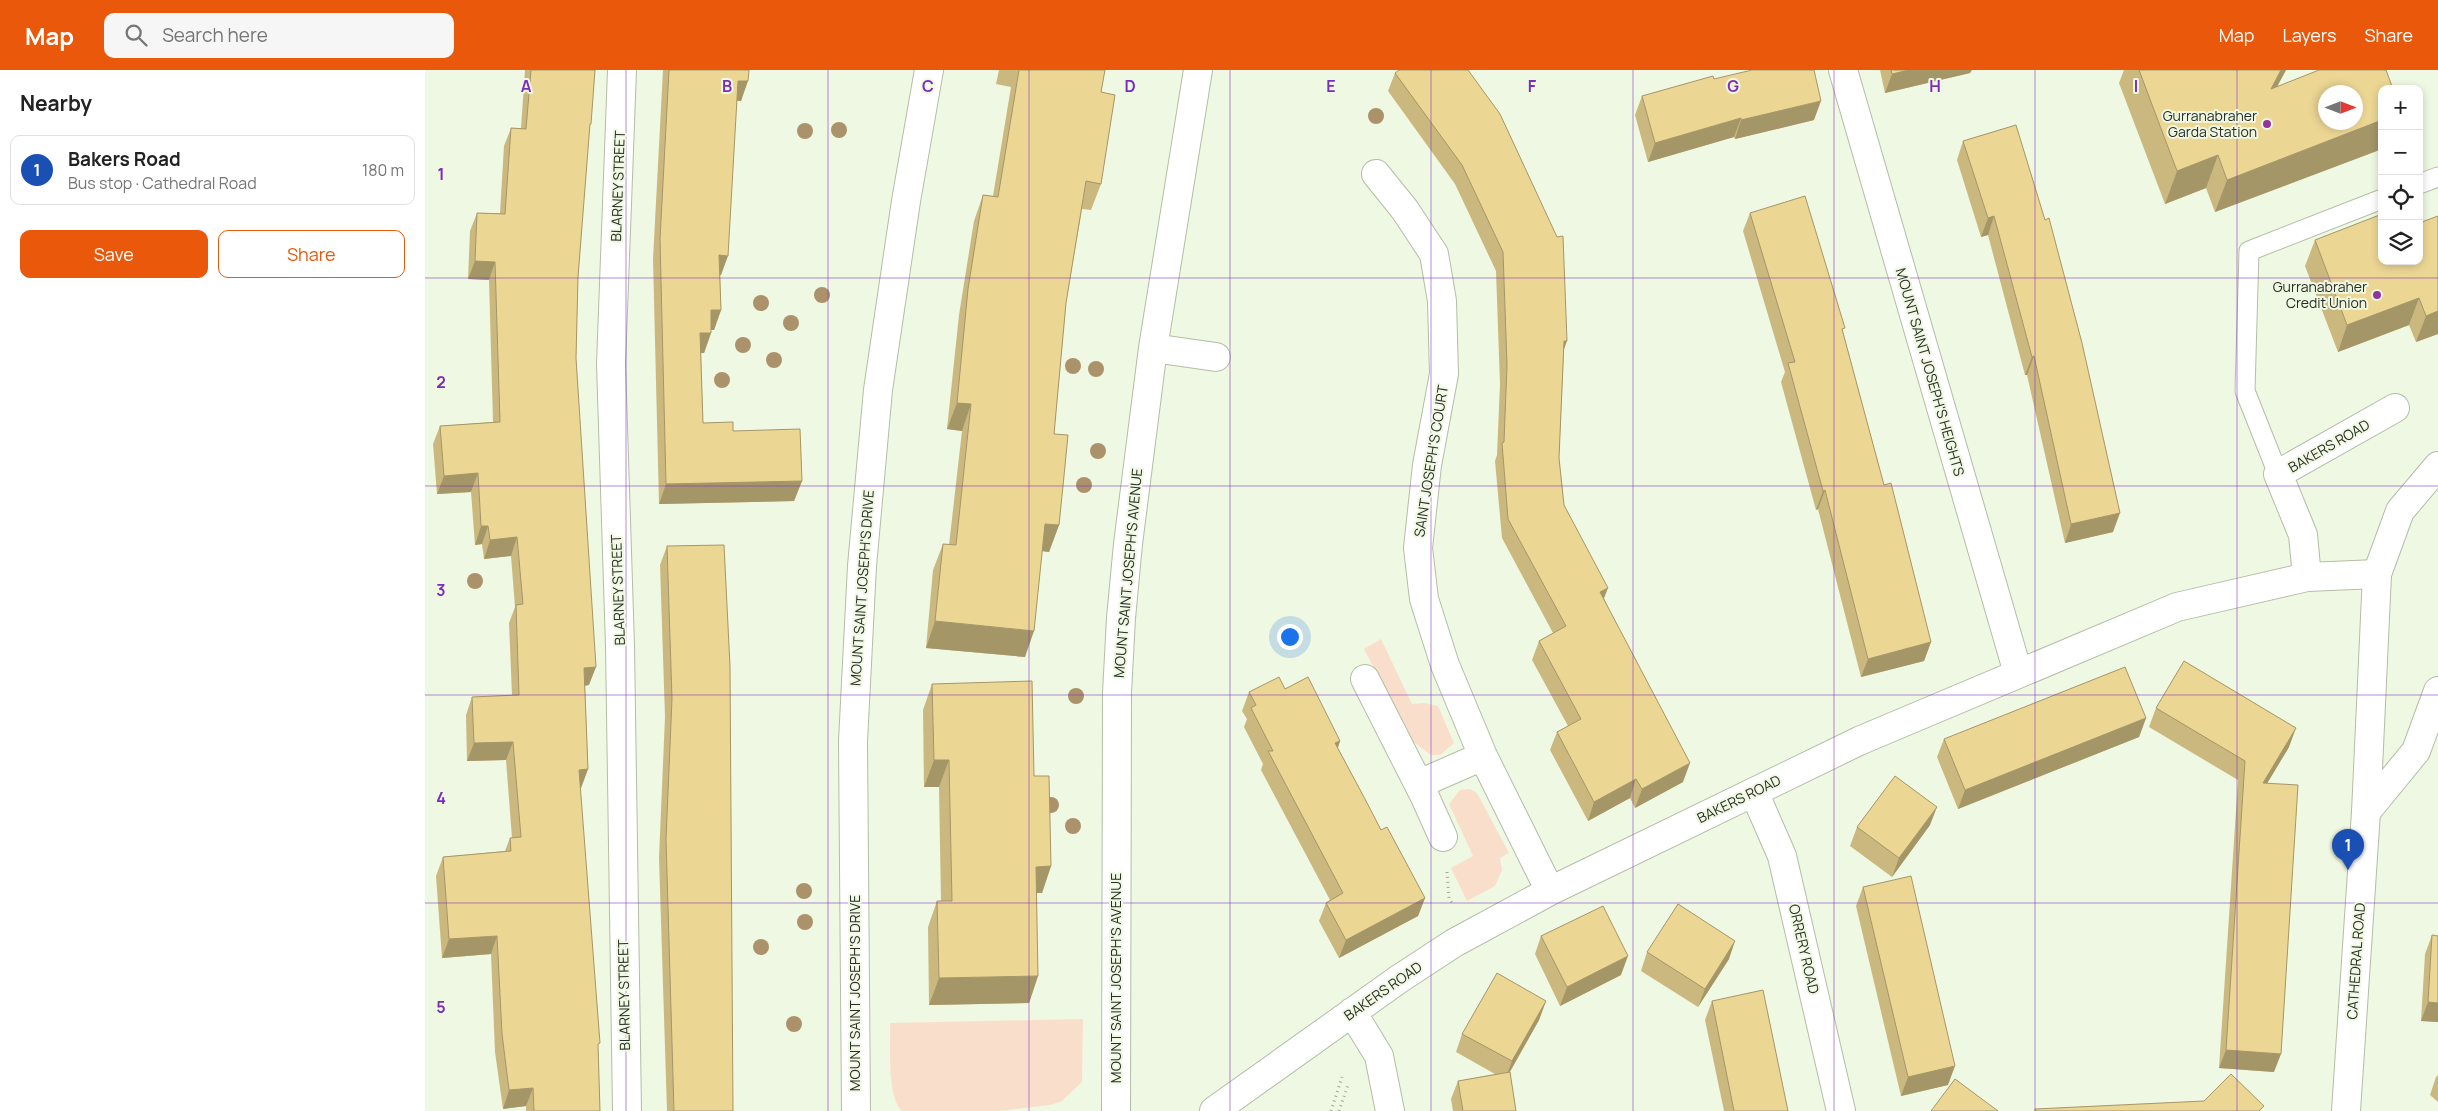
<!DOCTYPE html>
<meta charset="utf-8">
<style>
:root{--surface:#fff;--page:#f6f6f6;--text:#222;--muted:#767676;--line:#e0e0e0;--accent:#ea580c}
body{margin:0;font-family:Manrope,sans-serif;background:var(--page);color:var(--text)}
.controls{position:absolute;right:15px;top:15px;display:grid;overflow:hidden;border-radius:10px;box-shadow:0 2px 8px #0003}
.controls button{width:45px;height:45px;display:grid;place-items:center;padding:0;border:0;border-bottom:1px solid var(--line);background:var(--surface);color:var(--text);font:25px sans-serif}
.compass{position:absolute;left:1893px;top:15px;width:45px;height:45px;border-radius:50%;background:var(--surface);box-shadow:0 2px 8px #0003;rotate:90deg}
.you{position:absolute;left:864px;top:566px;width:18px;height:18px;margin:-12px;border:4px solid #fff;border-radius:50%;background:#1a73e8;box-shadow:0 0 0 8px #1a73e833}
.badge{display:grid;place-items:center;width:32px;height:32px;border-radius:50%;background:var(--accent);color:#fff;font-size:16px;font-weight:700}
.pin{position:absolute;translate:-50% -41px;filter:drop-shadow(0 1px 2px #0008)}
.pin::after{content:'';position:absolute;top:26px;width:18px;height:15px;background:inherit;clip-path:polygon(0 0,100% 0,50% 100%)}
.list{margin:0;padding:0;list-style:none}
h2{display:flex;justify-content:space-between;align-items:center;height:65px;margin:0;padding:0 20px;font-size:21px}
h2 small{font-size:16px;font-weight:400;color:var(--muted)}
.list li{display:grid;grid-template-columns:32px 1fr auto;gap:15px;align-items:center;box-sizing:border-box;height:70px;margin:0 10px 10px;padding:0 10px;border:1px solid var(--line);border-radius:10px}
.list b{display:block;font-size:19px;white-space:nowrap}
.list p{margin:0;font-size:16px;white-space:nowrap;color:var(--muted)}
.list em{font-size:16px;font-style:normal;color:var(--muted)}
.actions{display:flex;gap:10px;padding:15px 20px}
.actions a{flex:1;padding:11px 0;border:1px solid var(--accent);border-radius:10px;text-align:center;font-size:18px;color:var(--accent)}
.actions .main{background:var(--accent);color:#fff}
.icon{flex:none;width:28px;height:28px;fill:none;stroke:currentColor;stroke-width:2;stroke-linecap:round;stroke-linejoin:round}
.map{position:relative;flex:none;width:2013px;height:1041px;overflow:hidden}
header{display:flex;align-items:center;gap:30px;box-sizing:border-box;height:70px;padding:0 25px;background:var(--accent);color:#fff}
header strong{font-size:24px}
nav{display:flex;gap:28px;margin-inline-start:auto;font-size:18px}
.search{width:350px;height:45px;background:var(--page);display:flex;align-items:center;gap:12px;box-sizing:border-box;padding:0 18px;border-radius:10px;color:var(--muted);font-size:19px}
main{display:flex}
aside{flex:1;background:var(--surface)}
.map>svg:first-child{display:block}
.green{fill:#f9dfcb}
.lines{fill:none;stroke-linecap:round;stroke-linejoin:round}
.lane-casing{stroke:#b4bda7;stroke-width:21}
.street-casing{stroke:#b4bda7;stroke-width:30}
.secondary-casing{stroke:#b4bda7;stroke-width:30}
.path{stroke:#a1a897;stroke-width:3;stroke-dasharray:1 4;stroke-linecap:butt}
.lane{stroke:#fff;stroke-width:19}
.street{stroke:#fff;stroke-width:28}
.secondary{stroke:#fff;stroke-width:28}
.tree{fill:#ab926b}
.wall{fill:#cbb87f}
.shaded-wall{fill:#a59668}
.building{fill:#ecd694;stroke:#a59668;fill-rule:evenodd}
.grid{fill:none;stroke:#7b2cbf;stroke-width:1;stroke-opacity:0.55}
.poi-dot{fill:#92349d;stroke:#eff8e2;stroke-width:2}
.labels{text-anchor:middle;stroke-width:4;stroke-linejoin:round;paint-order:stroke}
.poi-label{font-size:14px;fill:#2a2d25;stroke:#eff8e2;text-anchor:end}
.street-label{font-size:14px;fill:#2a2d25;stroke:#eff8e2}
.grid-label{font-size:16px;text-anchor:middle;font-weight:bold;fill:#7b2cbf;stroke:#eff8e2;stroke-width:4;stroke-linejoin:round;paint-order:stroke}
</style>
<header>
<strong>Map</strong>
<div class="search"><svg class="icon" aria-label="search" viewBox="0 0 24 24"><circle cx="10" cy="10" r="6"/><path d="M15 15l6 6"/></svg>Search here</div>
<nav><a>Map</a><a>Layers</a><a>Share</a></nav>
</header>
<main>
<aside>
<h2>Nearby<small></small></h2>
<ul class="list">
<li><span class="badge" style="background:#1a4fb4">1</span><div><b>Bakers Road</b><p>Bus stop · Cathedral Road</p></div><em>180 m</em></li>
</ul>
<div class="actions"><a class="main">Save</a><a>Share</a></div>
</aside>
<div class="map">
<svg width="2013" height="1041" viewBox="0 0 2013 1041">
<rect width="100%" height="100%" fill="#eff8e2"/>
<!-- green -->
<path class="green" d="M956,569L987,634L999,633L1013,636L1029,673L1015,685H1006L987,671L939,579Z
M1045,719L1052,723L1084,783L1075,788L1077,800L1070,816L1042,831L1026,798L1048,786L1024,734L1035,720Z
M658,949L657,1012L637,1031L625,1035L573,1041H477C461,1026 466,975 465,953Z"/>
<g class="lines">
<defs>
<path id="lane" d="M1994,114L2013,107
M1853,404L1820,321L1824,181L1957,129"/>
<path id="street" d="M197,0L186,294L195,576L202,1041
M1418,0L1593,603
M951,104L980,140L1009,184L1017,231L1019,304L1002,395L993,478L999,529L1020,595L1058,686L1125,821
M728,278L791,287
M1882,507L1878,465L1853,404L1970,338
M940,609L1000,727L1018,767
M994,714L1058,686
M1329,722L1357,786L1416,1041
M1941,742L1991,681L2013,621
M927,942L954,986L965,1041
M431,1041L428,671L437,496L453,320L481,131L504,0
M691,1041L692,623L696,548L703,474L728,278L773,0
M789,1041L974,909L1029,873L1125,821L1434,671L1752,537L1882,507L1952,504"/>
<path id="secondary" d="M1921,1041L1941,742L1952,504L1975,441L2013,396"/>
</defs>
<!-- lane casing -->
<use href="#lane" class="lane-casing"/>
<!-- street casing -->
<use href="#street" class="street-casing"/>
<!-- secondary casing -->
<use href="#secondary" class="secondary-casing"/>
<!-- path -->
<path class="path" d="M1022,802L1024,828L1027,833
M906,1041L917,1007
M914,1041L923,1015"/>
<!-- lane -->
<use href="#lane" class="lane"/>
<!-- street -->
<use href="#street" class="street"/>
<!-- secondary -->
<use href="#secondary" class="secondary"/>
</g>
<!-- trees -->
<g class="tree">
<circle cx="951" cy="46" r="8"/>
<circle cx="414" cy="60" r="8"/>
<circle cx="380" cy="61" r="8"/>
<circle cx="397" cy="225" r="8"/>
<circle cx="336" cy="233" r="8"/>
<circle cx="366" cy="253" r="8"/>
<circle cx="318" cy="275" r="8"/>
<circle cx="349" cy="290" r="8"/>
<circle cx="648" cy="296" r="8"/>
<circle cx="671" cy="299" r="8"/>
<circle cx="297" cy="310" r="8"/>
<circle cx="673" cy="381" r="8"/>
<circle cx="659" cy="415" r="8"/>
<circle cx="50" cy="511" r="8"/>
<circle cx="651" cy="626" r="8"/>
<circle cx="626" cy="735" r="8"/>
<circle cx="648" cy="756" r="8"/>
<circle cx="379" cy="821" r="8"/>
<circle cx="380" cy="852" r="8"/>
<circle cx="336" cy="877" r="8"/>
<circle cx="369" cy="954" r="8"/>
</g>
<!-- wall -->
<path class="wall" d="M100,0H170L164,61L153,207L151,288L164,615L160,616L163,699L156,718H155L173,979L175,1041H101V1036L78,1039L70,982L66,884L17,888L11,806L18,787L80,781L85,768H87L81,690L42,691L41,645L47,627L87,625L84,553L90,537L86,486L59,489L57,474L50,475L46,422L12,424L8,374L15,356L68,352L64,210L43,209L45,161L52,143H75L79,76L86,58H96Z
M238,0H324L316,31H312L296,205H295L296,240L289,260H286V263L279,283H276L278,353L308,361L377,411L369,431L234,434L228,189Z
M574,0H680L676,22V114L666,140L657,139L641,233L629,364L634,455L624,482L617,481L600,587L501,578L508,500L518,474L524,475L537,361L522,359L534,245L549,151L558,125L568,126L586,17L571,14Z
M1043,0L1139,280L1134,388L1139,435L1258,712L1210,738L1205,728L1163,751L1125,680L1132,662L1143,656L1107,590L1114,571L1128,563L1077,468L1070,391L1072,385L1075,314L1071,201L1030,114L963,21L970,3Z
M1455,0H1547L1545,3L1460,23Z
M1699,0H1861L1852,16L1957,19V79L1790,142L1781,118L1740,134L1694,13Z
M1289,9L1389,50L1310,69L1309,67L1223,92L1210,45L1217,26Z
M1591,55L1688,462L1640,473L1602,305H1600L1563,165L1556,167L1532,90L1538,71Z
M1325,143L1418,263L1459,415L1506,572L1499,591L1436,607L1393,439L1391,440L1356,312L1360,302L1318,161Z
M2013,146V264L1991,272L1984,255L1913,282L1880,196L1890,170L1957,191Z
M242,476L308,1041H242L234,788L240,647L235,495Z
M507,614L609,706L626,796L617,823H611L613,906L604,933L504,935L503,857L512,831H516L514,717H499L498,640Z
M860,619L915,671L913,678L956,760L1000,828L993,846L914,888L894,851L901,833L905,830L836,700L838,694L819,657L822,649L817,641L824,622Z
M1731,638L1864,677L1842,713L1849,1002L1794,998L1813,710L1724,657Z
M1721,648L1714,667L1533,739L1512,687L1519,669Z
M1505,755L1467,807L1425,776L1432,757Z
M1438,817L1523,1015L1476,1026L1431,836Z
M2007,865L2013,952L1996,951L2000,884Z
M1116,866L1196,905L1135,936L1110,884Z
M1222,882L1304,889L1273,937L1216,901Z
M1121,931L1114,950L1085,1002L1091,1041H1028L1026,1029L1033,1011L1070,1004L1031,982L1037,964Z
M1287,931L1363,1041H1299L1280,950Z
M2013,1005V1032L2005,1025L2011,1007Z"/>
<!-- shaded-wall -->
<path class="shaded-wall" d="M1484,0H1547L1545,3L1460,23L1467,4Z
M1856,0H1861L1834,51L1846,19Z
M313,11H323L316,31L306,30Z
M1396,31L1389,50L1310,69L1316,50Z
M1316,48L1309,67L1223,92L1230,73Z
M1957,50V79L1790,142L1802,110Z
M1793,85L1781,118L1740,134L1752,101Z
M1569,146L1563,165L1556,167L1563,148Z
M294,185L303,186L296,205H287Z
M50,191L70,192L64,210L43,209Z
M1994,228L1984,255L1913,282L1922,255Z
M286,240H296L289,260H279Z
M2013,241V264L1991,272L2001,246Z
M275,263H286L279,283H268Z
M1139,271H1142L1135,290Z
M1609,286L1602,305H1600L1607,287Z
M532,333L546,334L537,361L522,359Z
M53,403L46,422L12,424L19,406Z
M377,411L369,431L234,434L241,414Z
M1400,420L1393,439L1391,440L1398,421Z
M1695,443L1688,462L1640,473L1646,454Z
M620,454L634,455L624,482L610,480Z
M56,456H63L57,474L50,475Z
M92,467L86,486L59,489L65,470Z
M1183,518L1176,536L1175,522Z
M510,551L609,561L600,587L501,578Z
M1506,572L1499,591L1436,607L1443,589Z
M171,597L164,615L153,616L159,598Z
M1721,648L1714,667L1533,739L1540,720Z
M1871,658L1864,677L1831,732L1838,713Z
M915,671L908,690L910,673Z
M88,672L81,690L42,691L49,673Z
M509,690H524L514,717H499Z
M1265,693L1258,712L1210,738L1217,719Z
M163,699L156,718H147L154,700Z
M1211,709L1205,728L1163,751L1169,732Z
M1512,737L1505,755L1467,807L1474,788Z
M626,796L617,823H601L611,797Z
M1000,828L993,846L914,888L921,870Z
M72,866L66,884L17,888L24,869Z
M1310,871L1304,889L1273,937L1280,919Z
M1203,886L1196,905L1135,936L1142,917Z
M613,906L604,933L504,935L514,908Z
M1121,931L1114,950L1080,1010L1087,991Z
M2003,932L2013,933V952L1996,951Z
M1801,980L1856,984L1849,1002L1794,998Z
M1530,996L1523,1015L1476,1026L1483,1007Z
M108,1018L101,1036L78,1039L84,1020Z"/>
<!-- building -->
<path class="building" d="M106,0H170L166,54H165L153,207L151,288L171,597L159,598L163,699L154,700L175,973L173,974L175,1041H109L108,1018L84,1020L77,964L72,866L24,869L18,787L86,781L85,768L96,767L88,672L49,673L47,627L94,625L91,535L98,534L92,467L65,470L63,456H56L53,403L19,406L15,356L75,352L70,192L50,191L52,143L80,144L86,58L101,59Z
M244,0H324L323,11H313L303,186L294,185L296,240H286V263H275L278,353L308,352V361L375,359L377,411L241,414L235,169Z
M594,0H680L676,22L690,25L676,114L661,111L641,233L629,364L643,365L638,416L634,455L620,454L609,561L510,551L518,474L531,475L546,334L532,333L543,219L558,125L573,127Z
M974,0H1043L1075,44L1132,167L1138,166L1142,271H1139L1134,388L1139,435L1183,518L1175,522L1265,693L1217,719L1211,709L1169,732L1132,662L1156,649L1114,571L1141,556L1083,449L1077,373L1079,372L1082,295L1078,182L1037,95L970,3Z
M1327,0H1389L1396,31L1316,50V48L1230,73L1217,26L1288,6L1289,9Z
M1466,0H1484L1467,4Z
M1714,0H1856L1846,19L1894,0H1961L1968,19H1957V50L1802,110L1793,85L1752,101ZM1900,22H1930V52H1900Z
M1591,55L1620,150L1624,148L1657,273L1695,443L1646,454L1609,286L1607,287L1569,146L1563,148L1538,71Z
M1380,126L1420,258L1417,259L1459,415L1466,413L1506,572L1443,589L1400,420L1398,421L1363,293L1370,292L1325,143Z
M1957,144V191H1994V153L2013,146V241L2001,246L1994,228L1922,255L1890,170Z
M299,475L305,596L308,1041H249L241,769L247,629L242,476Z
M1759,591L1871,658L1838,713L1873,715L1856,984L1801,980L1820,691L1731,638Z
M1700,597L1721,648L1540,720L1519,669Z
M854,607L860,619L883,607L915,671L910,673L940,729L956,760L962,757L1000,828L921,870L901,833L918,823L843,681H848L826,638L831,635L824,622Z
M607,611L609,706H624L626,796L611,797L613,906L514,908L512,831H527L524,690H509L507,614Z
M1470,706L1512,737L1474,788L1432,757Z
M1486,806L1530,996L1483,1007L1438,817Z
M1253,834L1310,871L1280,919L1222,882Z
M1178,836L1203,886L1142,917L1116,866Z
M2007,865L2013,866V933L2003,932Z
M1072,903L1121,931L1087,991L1037,964Z
M1338,920L1363,1041H1309L1287,931Z
M1085,1002L1091,1041H1038L1033,1011Z
M1806,1004L1839,1036L1834,1041H1610V1039L1779,1031Z
M1530,1009L1573,1041H1506Z"/>
<!-- grid -->
<path class="grid" d="M201,0V1041M403,0V1041M604,0V1041M805,0V1041M1006,0V1041M1208,0V1041M1409,0V1041M1610,0V1041M1812,0V1041M0,208H2013M0,416H2013M0,625H2013M0,833H2013"/>
<!-- markers -->
<g class="poi-dot">
<circle cx="1842" cy="54" r="5"/>
<circle cx="1952" cy="225" r="5"/>
</g>
<g class="labels">
<!-- poi labels -->
<g class="poi-label">
<text x="1832" y="51">Gurranabraher<tspan x="1832" dy="16">Garda Station</tspan></text>
<text x="1942" y="222">Gurranabraher<tspan x="1942" dy="16">Credit Union</tspan></text>
</g>
<!-- street labels -->
<g class="street-label">
<text transform="translate(193 116) rotate(-88)" y="5">BLARNEY STREET</text>
<text transform="translate(1505 302) rotate(74)" y="5">MOUNT SAINT JOSEPH'S HEIGHTS</text>
<text transform="translate(1904 376) rotate(-30)" y="5">BAKERS ROAD</text>
<text transform="translate(1006 391) rotate(-81)" y="5">SAINT JOSEPH'S COURT</text>
<text transform="translate(703 503) rotate(-85)" y="5">MOUNT SAINT JOSEPH'S AVENUE</text>
<text transform="translate(437 518) rotate(-86)" y="5">MOUNT SAINT JOSEPH'S DRIVE</text>
<text transform="translate(193 520) rotate(-92)" y="5">BLARNEY STREET</text>
<text transform="translate(1314 729) rotate(-26)" y="5">BAKERS ROAD</text>
<text transform="translate(1379 879) rotate(77)" y="5">ORRERY ROAD</text>
<text transform="translate(1931 891) rotate(-86)" y="5">CATHEDRAL ROAD</text>
<text transform="translate(691 908) rotate(-90)" y="5">MOUNT SAINT JOSEPH'S AVENUE</text>
<text transform="translate(958 921) rotate(-35)" y="5">BAKERS ROAD</text>
<text transform="translate(430 923) rotate(-90)" y="5">MOUNT SAINT JOSEPH'S DRIVE</text>
<text transform="translate(199 925) rotate(-91)" y="5">BLARNEY STREET</text>
</g>
</g>
<g class="grid-label">
<text x="101" y="22">A</text>
<text x="302" y="22">B</text>
<text x="503" y="22">C</text>
<text x="705" y="22">D</text>
<text x="906" y="22">E</text>
<text x="1107" y="22">F</text>
<text x="1308" y="22">G</text>
<text x="1510" y="22">H</text>
<text x="1711" y="22">I</text>
<text x="16" y="110">1</text>
<text x="16" y="318">2</text>
<text x="16" y="526">3</text>
<text x="16" y="734">4</text>
<text x="16" y="943">5</text>
</g>
</svg>
<div class="controls">
<button>+</button>
<button>−</button>
<button><svg class="icon" aria-label="locate" viewBox="0 0 24 24"><circle cx="12" cy="12" r="6"/><path d="M12 2v4M12 18v4M2 12h4M18 12h4"/></svg></button>
<button><svg class="icon" aria-label="layers" viewBox="0 0 24 24"><path d="M12 4l9 5-9 5-9-5zM3 14l9 5 9-5"/></svg></button>
</div>
<svg class="compass" viewBox="-18 -18 36 36"><path d="M0-13l5 13h-10z" fill="#e53935"/><path d="M0 13l5-13h-10z" fill="#767676"/></svg>
<div class="you"></div>
<div class="pin badge" style="left:1923px;top:800px;background:#1a4fb4">1</div>
</div>
</main>
